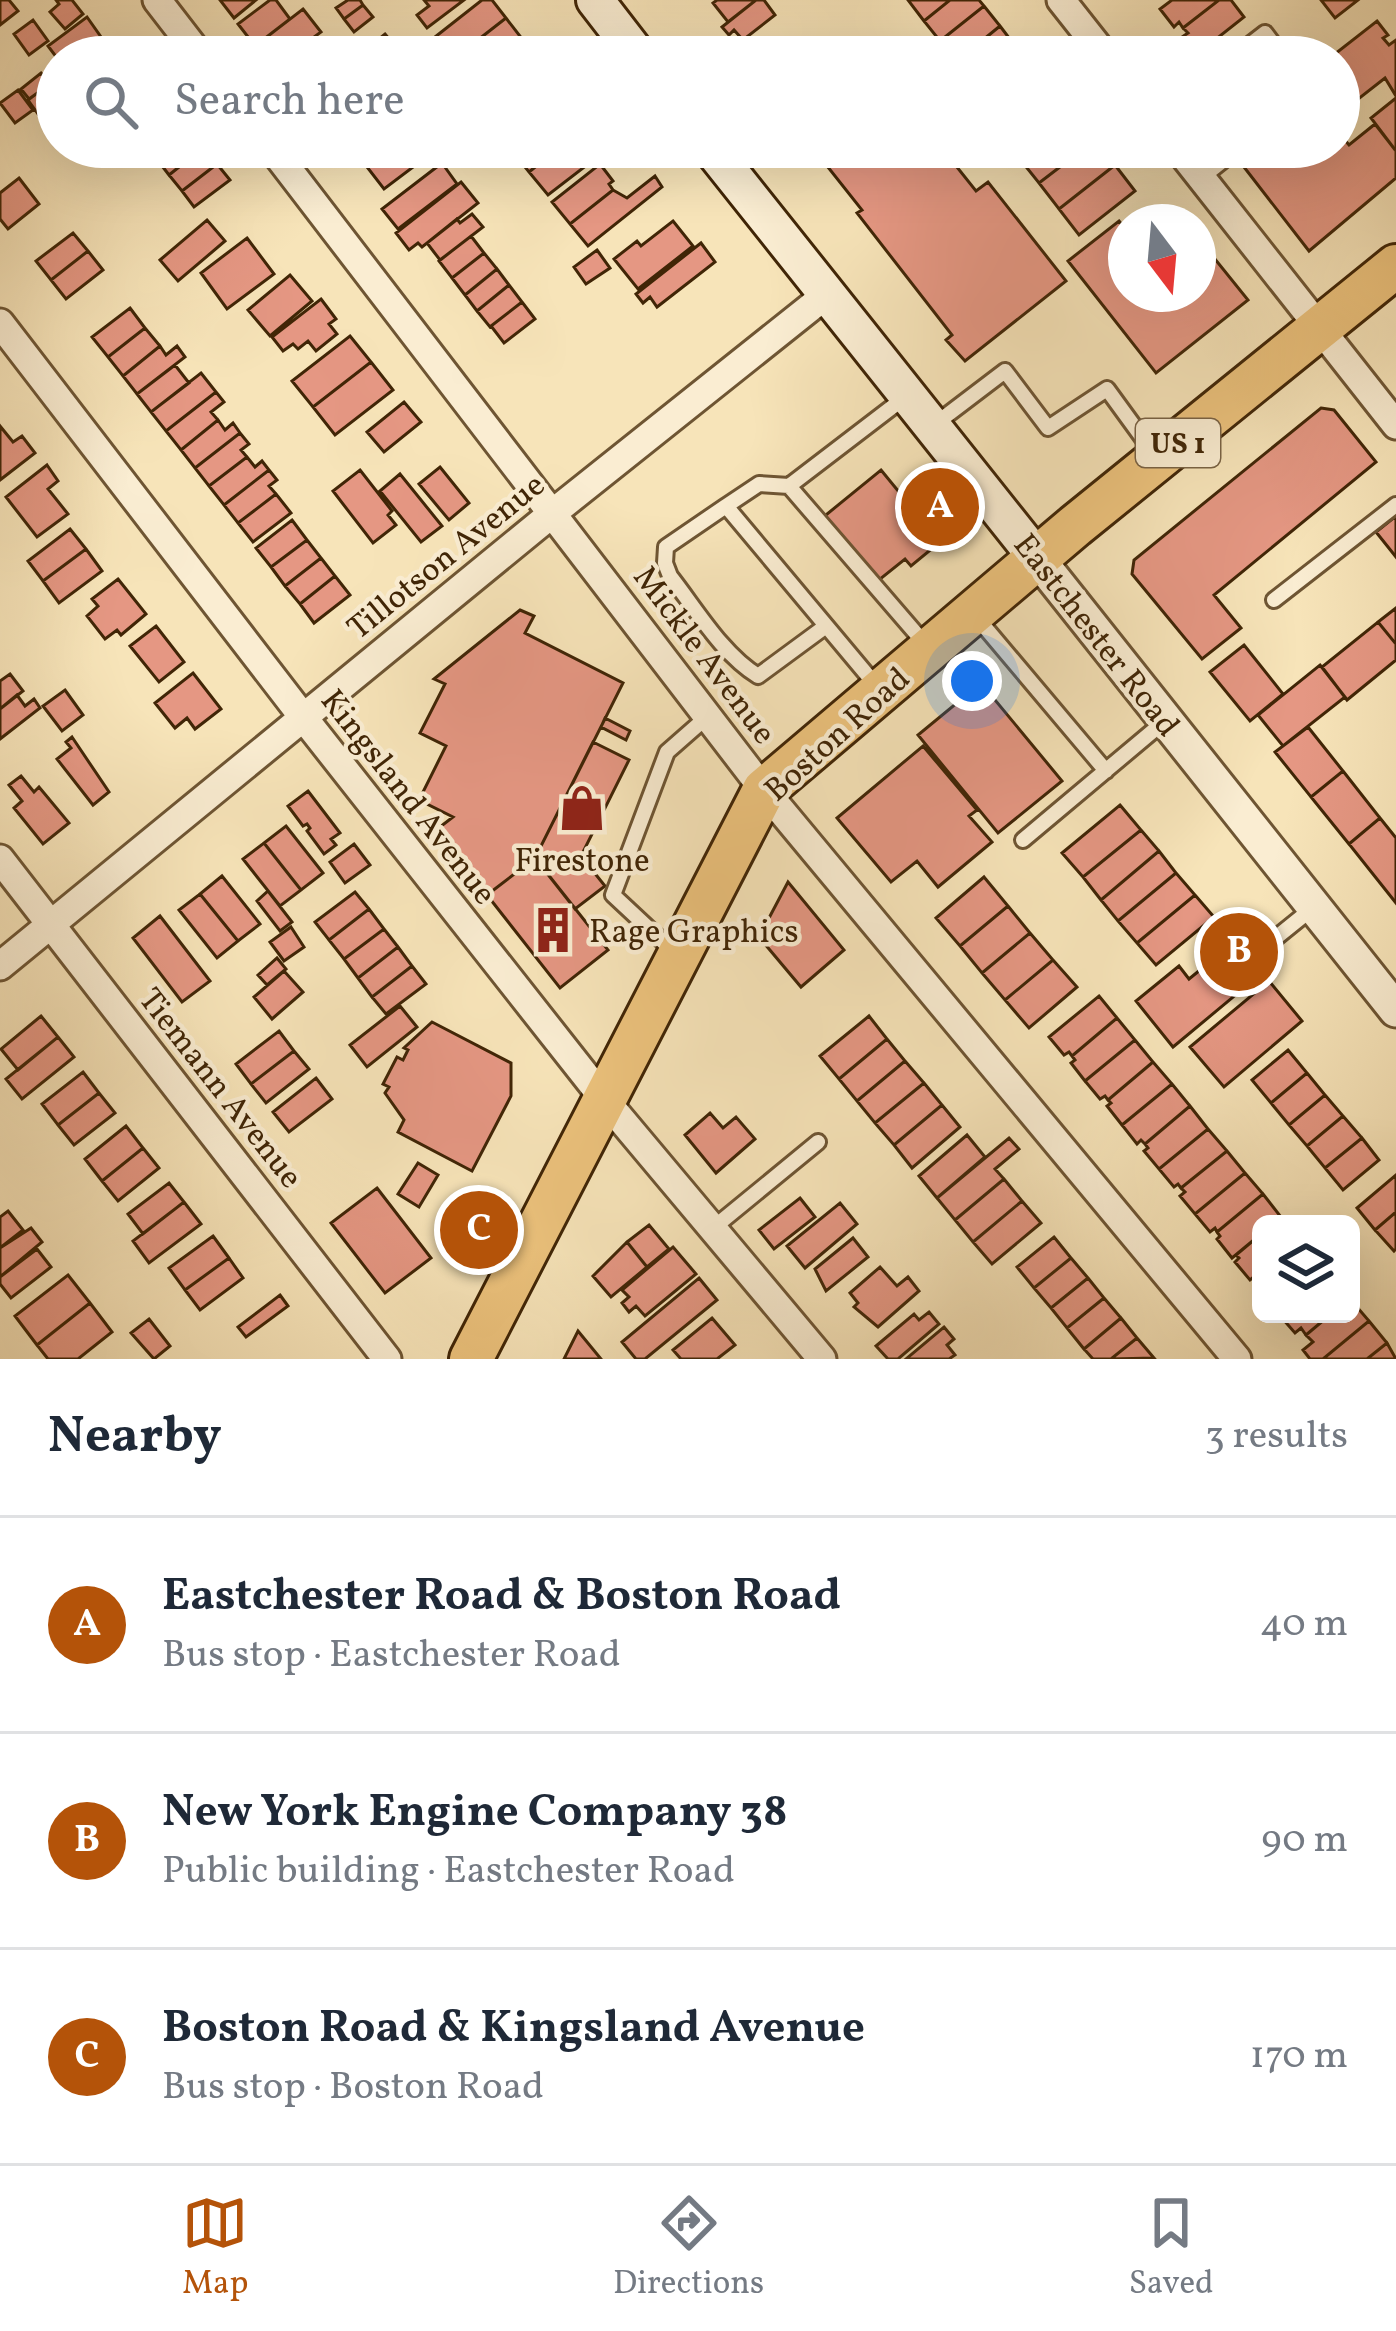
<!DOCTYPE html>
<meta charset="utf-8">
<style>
:root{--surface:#fff;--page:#f6f6f7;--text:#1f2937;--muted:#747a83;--line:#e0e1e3;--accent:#b45309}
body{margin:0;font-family:Vollkorn,serif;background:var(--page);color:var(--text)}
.controls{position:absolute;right:36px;bottom:36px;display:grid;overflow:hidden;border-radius:18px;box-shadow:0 12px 48px #0002}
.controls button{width:108px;height:108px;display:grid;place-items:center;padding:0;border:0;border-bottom:3px solid var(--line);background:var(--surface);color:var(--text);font:60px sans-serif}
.compass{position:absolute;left:1108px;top:204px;width:108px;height:108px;border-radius:50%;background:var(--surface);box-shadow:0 12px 48px #0002;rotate:164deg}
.you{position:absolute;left:972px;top:681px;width:42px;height:42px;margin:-30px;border:9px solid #fff;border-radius:50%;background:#1a73e8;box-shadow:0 0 0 18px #1a73e833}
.badge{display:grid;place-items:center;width:78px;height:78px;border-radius:50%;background:var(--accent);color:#fff;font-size:39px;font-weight:700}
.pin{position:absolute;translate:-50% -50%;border:6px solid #fff;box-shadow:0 3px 12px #0006}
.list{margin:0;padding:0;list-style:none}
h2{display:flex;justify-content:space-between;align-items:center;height:156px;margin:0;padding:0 48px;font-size:51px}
h2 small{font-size:39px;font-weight:400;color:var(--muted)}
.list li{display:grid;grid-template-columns:78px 1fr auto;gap:36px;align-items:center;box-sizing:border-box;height:216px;padding:0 48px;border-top:3px solid var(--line)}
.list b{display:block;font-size:45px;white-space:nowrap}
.list p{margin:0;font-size:39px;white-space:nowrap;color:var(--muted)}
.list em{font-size:39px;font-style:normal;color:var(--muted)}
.icon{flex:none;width:66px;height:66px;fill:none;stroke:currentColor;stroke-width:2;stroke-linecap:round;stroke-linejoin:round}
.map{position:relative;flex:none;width:1396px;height:1359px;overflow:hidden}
.search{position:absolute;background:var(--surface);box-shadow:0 12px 48px #0002;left:36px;right:36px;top:36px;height:132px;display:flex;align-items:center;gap:30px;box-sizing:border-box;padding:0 42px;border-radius:66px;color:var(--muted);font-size:45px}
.sheet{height:804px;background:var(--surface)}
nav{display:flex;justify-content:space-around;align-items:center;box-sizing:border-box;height:168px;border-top:3px solid var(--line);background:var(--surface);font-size:33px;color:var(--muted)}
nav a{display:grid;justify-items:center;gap:6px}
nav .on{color:var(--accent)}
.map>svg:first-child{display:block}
.building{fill:#e59783;stroke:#402506;stroke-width:3}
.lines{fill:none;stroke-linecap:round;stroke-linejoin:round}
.service-casing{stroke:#6e5533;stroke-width:20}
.minor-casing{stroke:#6e5533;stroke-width:33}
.tertiary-casing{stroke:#6e5533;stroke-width:39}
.secondary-casing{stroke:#402506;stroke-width:42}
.primary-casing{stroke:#402506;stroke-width:48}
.service{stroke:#faedd2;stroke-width:14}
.minor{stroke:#faedd2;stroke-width:27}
.tertiary{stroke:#faedd2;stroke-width:33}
.secondary{stroke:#faedd2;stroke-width:36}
.primary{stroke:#ecc27c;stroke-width:42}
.labels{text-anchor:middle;stroke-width:9;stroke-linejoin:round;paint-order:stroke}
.shield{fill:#faedd2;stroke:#786143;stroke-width:3}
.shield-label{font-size:30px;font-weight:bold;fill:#402506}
.street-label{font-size:33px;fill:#402506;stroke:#faedd2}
.poi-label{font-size:33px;fill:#402506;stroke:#faedd2}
</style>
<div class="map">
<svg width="1396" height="1359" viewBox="0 0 1396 1359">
<rect width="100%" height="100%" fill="#f7e4b9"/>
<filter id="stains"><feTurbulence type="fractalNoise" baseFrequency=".00167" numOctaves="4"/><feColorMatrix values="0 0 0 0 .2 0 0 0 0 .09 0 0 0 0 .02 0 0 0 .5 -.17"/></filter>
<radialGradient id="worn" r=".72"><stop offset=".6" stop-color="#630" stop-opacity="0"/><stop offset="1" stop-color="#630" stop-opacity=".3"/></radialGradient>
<!-- building -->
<path class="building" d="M0,0H9L18,11L0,25Z
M56,0H72L83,14L65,29L50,12L59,4Z
M220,0H256L234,18Z
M270,0H276L290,19L255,46L238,24Z
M348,0H360L363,5L344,19L336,8Z
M424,0H464L427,28L417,15L429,6Z
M482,0H492L506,18L456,57H437L434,53L443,46L435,37Z
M717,0H756L728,22L713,3Z
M756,0H764L775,15L743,40L734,30L729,35L722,27Z
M908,0H950L924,21Z
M950,0H979L984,6L940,41L924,21Z
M1172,0H1219L1183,28L1179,22L1174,27L1160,9Z
M1219,0H1231L1244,17L1196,55L1182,37L1188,33L1183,28Z
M1321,0H1358L1335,18Z
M363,5L373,17L354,32L344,19Z
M984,6L1000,26L962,57H953L940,41Z
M303,9L321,32L287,57H264L255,46Z
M87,17L101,37L74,57L57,58L48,46Z
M506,18L523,40L502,57H456Z
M33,20L48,41L29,55L14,34Z
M1377,21L1388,35L1383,38L1389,45L1396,40V96L1385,78L1357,100L1339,78V57H1331Z
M1000,26L1016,47L1004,57H962Z
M385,34L400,52L394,57H369L364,51Z
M327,40L340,57H304Z
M41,73L50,84L29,99L21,89Z
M48,85L57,100L38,114L28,100Z
M18,90L33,110L15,123L0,103Z
M1396,98V151L1371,118Z
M1375,124L1396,151V178L1309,251L1237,158L1251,147H1270L1280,160L1297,147H1339V133L1349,145Z
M170,147H204L169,175L156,158Z
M204,147L217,164L182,191L169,175Z
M366,147H422L429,155L384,189L357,154Z
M517,147H560L529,172L512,151Z
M560,147H587L596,158L548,195L529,172Z
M812,147H941L976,191L988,182L1066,281L965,361L946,340L952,335L857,213L862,210Z
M1033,147H1086L1039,183L1019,158Z
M1086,147H1101L1115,165L1059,209L1039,183Z
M442,163L457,184L398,229L382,209Z
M217,164L230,180L194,207L182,191Z
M600,164L613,181L609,184L613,190L570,224L552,202Z
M1115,165L1135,191L1079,235L1059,209Z
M655,176L662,187L588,246L570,224L613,190L627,198Z
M19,178L39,204L8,229L0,219V193Z
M461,182L478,203L422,247L418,243L409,250L396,233Z
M472,214L483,227L440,260L427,243L457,219L460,223Z
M207,220L225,241L178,281L160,260Z
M673,221L693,246L638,289L614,259L637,241L641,246Z
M1119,221L1126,230V294H1198V238L1248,300L1156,373L1068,261Z
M73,233L88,251L51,280L36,261Z
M471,236L484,253L452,278L439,261Z
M247,238L274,274L227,309L201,273Z
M701,243L715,262L657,307L650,297L643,303L636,294Z
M597,250L610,268L586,284L574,267Z
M88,251L103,270L66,299L51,280Z
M484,253L497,269L465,295L452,278Z
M497,269L509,285L477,311L465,295Z
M290,275L312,301L270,336L248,310Z
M509,285L522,302L490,327L477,311Z
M321,299L336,319L329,324L337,334L316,351L308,341L298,349L293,344L283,351L272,337Z
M522,302L535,319L504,343L491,326Z
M130,308L145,328L108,357L92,337Z
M145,328L160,346L123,376L108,357Z
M350,336L371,362L313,407L292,381Z
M160,346L166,355L177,346L185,357L137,394L123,376Z
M371,362L393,390L335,435L313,407Z
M175,365L189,383L151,412L137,394Z
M201,373L216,392L166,431L151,412Z
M216,392L224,402L211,412L218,420L181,450L166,431Z
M404,402L421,422L384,452L367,432Z
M1321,408L1334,410L1376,462L1214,595L1241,628L1202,659L1132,574L1134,560Z
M218,420L225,430L233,423L240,433L195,468L181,450Z
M0,426L13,442L22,436L35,453L0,480Z
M240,433L249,444L241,450L247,457L209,486L195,468Z
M247,457L255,467L262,461L269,470L224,505L209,486Z
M47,465L58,481L48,489L68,514L37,537L6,497Z
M440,467L469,503L449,520L419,484Z
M269,470L277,480L269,486L276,494L238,523L224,505Z
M360,470L392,511L388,515L396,525L373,543L333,491Z
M881,470L940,542L911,566L905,559L874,584L821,519Z
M400,474L442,526L421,542L380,491Z
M276,494L291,513L253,542L238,523Z
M1396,516V557L1376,532Z
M292,520L307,540L271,567L256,548Z
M70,529L86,549L43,581L28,561Z
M307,540L321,558L285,586L271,567Z
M86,549L102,571L59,603L43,581Z
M321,558L335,576L300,604L285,586Z
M335,576L350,595L314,623L300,604Z
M118,579L146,614L121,635L117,630L105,639L87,616L98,606L92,599Z
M1396,608V644L1378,622Z
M520,610L534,616L525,633L623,683L535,858L487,895L436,830L453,817L419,800L446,746L420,733L445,684L434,679Z
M1378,622L1396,644V660L1347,700L1322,667Z
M156,626L184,662L159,682L130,646Z
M1244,645L1283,694L1250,721L1210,672Z
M1320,665L1345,697L1283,746L1258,715Z
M193,673L221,709L195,729L187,718L175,728L155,703Z
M10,674L23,691L0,709V681Z
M981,683L1062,781L998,833L918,735Z
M65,690L83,715L62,731L43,706Z
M17,695L25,706L34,699L40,708L0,739V709Z
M605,718L630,731L626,740L601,727Z
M1308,727L1343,771L1311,797L1275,752Z
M72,737L109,792L93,805L57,759L71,748L66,742Z
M593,742L629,760L581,856L605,886L575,909L535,858Z
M923,746L977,810L969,816L992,842L938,887L917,861L891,882L837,818Z
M1343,771L1380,818L1349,844L1311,797Z
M21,776L34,792L39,787L69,823L43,844L14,808L22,801L9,785Z
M308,791L340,833L331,839L336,845L324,854L307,831L310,828L307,824L303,826L288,806Z
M1120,805L1141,830L1083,877L1062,853Z
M1380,818L1396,838V903L1349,844Z
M286,826L323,873L301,890L264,843Z
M1141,830L1159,851L1101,900L1083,877Z
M264,843L301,890L280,906L243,859Z
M354,844L370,865L345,883L330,862Z
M1159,851L1176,873L1118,921L1101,900Z
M535,858L608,950L560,988L487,895Z
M1176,873L1195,895L1137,943L1118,921Z
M222,876L260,924L238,941L200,894Z
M984,877L1008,906L960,946L936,918Z
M788,882L844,950L801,987L759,937Z
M268,891L292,922L280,931L257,901Z
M355,892L369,909L329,940L315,922Z
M200,894L238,941L217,958L179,910Z
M1195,895L1214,917L1156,965L1137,943Z
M1008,906L1030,933L982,973L960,946Z
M369,909L384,929L344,959L329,940Z
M160,916L210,981L182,1002L133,938Z
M291,927L304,947L284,961L270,942Z
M1244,927L1274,963L1173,1047L1136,1001L1179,966L1189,979L1227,948L1224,944Z
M384,929L398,947L358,978L344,959Z
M1030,933L1053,960L1005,1000L982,973Z
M398,947L412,966L372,997L358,978Z
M277,958L286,969L267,985L258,975Z
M1053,960L1077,987L1029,1028L1005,1000Z
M412,966L426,984L386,1014L372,997Z
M284,971L303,992L272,1019L254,997Z
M1269,981L1302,1021L1224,1087L1190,1047Z
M1099,996L1117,1018L1072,1056L1069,1052L1064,1055L1049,1037Z
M400,1006L417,1027L367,1067L350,1045Z
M41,1016L58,1037L18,1070L1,1049Z
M869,1016L887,1039L839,1079L820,1056Z
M1117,1018L1135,1040L1085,1081L1071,1063L1075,1060L1072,1056Z
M432,1022L511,1063V1096L472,1171L398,1132L404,1120L385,1093L389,1087L383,1084L397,1057L403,1060L408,1050L404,1048Z
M279,1031L294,1051L251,1084L236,1064Z
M58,1037L74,1057L22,1099L6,1079Z
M887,1039L905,1061L857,1101L839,1079Z
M1135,1040L1153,1062L1108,1100L1105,1096L1100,1099L1085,1081Z
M1288,1050L1307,1073L1271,1103L1252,1080Z
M294,1051L309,1069L266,1103L251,1084Z
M905,1061L924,1083L875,1123L857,1101Z
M1153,1062L1172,1084L1122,1125L1107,1106L1111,1103L1108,1100Z
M83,1072L99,1093L58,1125L42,1104Z
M1307,1073L1325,1095L1289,1125L1271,1103Z
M316,1078L332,1099L289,1132L273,1112Z
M924,1083L942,1105L894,1145L875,1123Z
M1172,1084L1190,1106L1145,1144L1141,1140L1137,1144L1122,1125Z
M99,1093L115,1113L74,1145L58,1125Z
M1325,1095L1343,1116L1307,1146L1289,1125Z
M942,1105L960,1127L912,1168L894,1145Z
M1190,1106L1208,1129L1159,1169L1144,1151L1148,1148L1145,1144Z
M710,1113L723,1128L736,1117L755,1139L716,1173L685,1135Z
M1343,1116L1362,1138L1325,1168L1307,1146Z
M126,1126L143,1148L102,1181L85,1159Z
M1208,1129L1227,1151L1181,1188L1178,1184L1174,1187L1159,1169Z
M967,1135L985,1157L937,1198L919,1176Z
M1009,1138L1019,1149L995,1169L1004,1179L955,1220L937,1198Z
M1362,1138L1379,1160L1343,1190L1325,1168Z
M143,1148L159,1168L118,1201L102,1181Z
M1227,1151L1245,1173L1195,1214L1180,1196L1185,1192L1181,1188Z
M418,1163L438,1175L419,1207L398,1194Z
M1245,1173L1263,1194L1217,1232L1215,1228L1210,1232L1195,1214Z
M1396,1175V1212L1375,1230L1357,1208Z
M1004,1179L1022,1201L973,1242L955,1220Z
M169,1183L184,1202L143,1234L128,1214Z
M377,1188L431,1258L385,1293L331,1223Z
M1263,1194L1281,1217L1273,1224H1261V1234L1232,1258L1217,1239L1220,1236L1217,1232Z
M800,1198L815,1217L774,1249L759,1230Z
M1022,1201L1041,1223L992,1264L973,1242Z
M184,1202L201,1224L149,1263L133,1241Z
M840,1203L857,1224L805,1268L787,1246Z
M8,1211L23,1230L0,1248V1217Z
M1396,1212V1249L1394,1251L1375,1230Z
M649,1225L669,1249L647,1267L627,1242Z
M31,1228L42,1242L0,1277V1248Z
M1261,1234V1271L1250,1280L1235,1262L1239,1258L1236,1255Z
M213,1236L229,1258L185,1290L169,1268Z
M1054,1237L1071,1258L1034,1288L1017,1267Z
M853,1238L868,1257L826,1291L815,1269Z
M627,1242L647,1267L611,1297L593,1276Z
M673,1247L696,1274L645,1316L636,1306L629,1312L622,1303L629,1297L622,1290Z
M37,1249L51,1267L11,1298L0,1284V1277Z
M229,1258L243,1278L200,1310L185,1290Z
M1071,1258L1088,1278L1051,1308L1034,1288Z
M880,1267L897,1286L908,1277L919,1291L878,1327L854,1307L858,1303L850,1293Z
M68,1275L90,1303L37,1345L15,1316Z
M699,1278L717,1300L645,1359H636L622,1342Z
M1088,1278L1104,1298L1067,1328L1051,1308Z
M280,1295L288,1306L246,1337L238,1327Z
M1104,1298L1121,1318L1084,1349L1067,1328Z
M1351,1300L1369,1321L1323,1359H1310L1303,1350L1313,1342L1306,1335L1331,1314H1351Z
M90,1303L112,1332L78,1359H48L37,1345Z
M929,1312L939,1324L898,1359H888L876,1346L914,1314L919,1320Z
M1286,1314H1331L1306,1335L1301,1328L1295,1333L1282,1318Z
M712,1318L735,1345L717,1359H681L673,1350Z
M1121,1318L1137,1338L1111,1359H1093L1084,1349Z
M149,1319L170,1346L154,1359L131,1333Z
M1369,1321L1387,1343L1367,1359H1323Z
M944,1327L954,1339L947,1345L955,1355L949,1359H906Z
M578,1331L601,1359H564Z
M1137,1338L1154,1358L1111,1359Z
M1387,1343L1396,1359H1367Z"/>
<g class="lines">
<defs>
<path id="service" d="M1234,57L1265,33L1283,57
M1201,178L1240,147
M934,425L1005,371L1048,428L1107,389L1155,455
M789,486L904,398
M726,506L666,547L665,563L670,576C696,609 722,654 758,676L826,626
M1274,600L1396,505
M978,619L1106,771
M879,689L726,506L759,484L789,486L926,645
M1023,840L1166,720
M1262,949L1314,907
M674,952L613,895L667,752L708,716
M712,1229L818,1142"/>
<path id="minor" d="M157,0L201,57
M1061,0L1106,57
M271,147L764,790L1237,1359
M1177,147L1396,425
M0,323L303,717L604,1099L822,1359
M0,859L387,1359
M0,966L554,512L826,295"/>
<path id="tertiary" d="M1037,558L1396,1010"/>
<path id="secondary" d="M595,0L639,57
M710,147L1037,558"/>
<path id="primary" d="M471,1359L764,790L1075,526L1396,266"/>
</defs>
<!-- service casing -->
<use href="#service" class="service-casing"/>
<!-- minor casing -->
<use href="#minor" class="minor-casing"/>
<!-- tertiary casing -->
<use href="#tertiary" class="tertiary-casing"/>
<!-- secondary casing -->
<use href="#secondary" class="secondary-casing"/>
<!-- primary casing -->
<use href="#primary" class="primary-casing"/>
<!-- service -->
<use href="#service" class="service"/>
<!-- minor -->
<use href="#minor" class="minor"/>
<!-- tertiary -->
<use href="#tertiary" class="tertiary"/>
<!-- secondary -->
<use href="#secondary" class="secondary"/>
<!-- primary -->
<use href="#primary" class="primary"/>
</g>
<!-- icons -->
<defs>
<symbol id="shop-bare" viewBox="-9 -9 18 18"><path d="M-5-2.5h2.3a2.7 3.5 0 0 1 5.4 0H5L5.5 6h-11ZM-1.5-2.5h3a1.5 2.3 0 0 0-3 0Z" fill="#8f2418" stroke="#faedd2" stroke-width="2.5" paint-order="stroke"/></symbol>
<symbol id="building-bare" viewBox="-9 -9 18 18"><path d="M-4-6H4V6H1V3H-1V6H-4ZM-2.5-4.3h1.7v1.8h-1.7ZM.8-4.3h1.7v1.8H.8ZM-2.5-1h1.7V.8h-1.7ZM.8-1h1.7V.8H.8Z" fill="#8f2418" stroke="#faedd2" stroke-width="2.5" paint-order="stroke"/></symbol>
</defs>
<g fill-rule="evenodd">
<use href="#shop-bare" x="549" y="775" width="66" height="66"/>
<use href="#building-bare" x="520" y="897" width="66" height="66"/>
</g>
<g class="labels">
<!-- shield labels -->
<rect class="shield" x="1136" y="419" width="84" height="48" rx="9"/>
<g class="shield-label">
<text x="1178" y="453">US 1</text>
</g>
<!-- street labels -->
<g class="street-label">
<text transform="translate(445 555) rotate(-39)" y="12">Tillotson Avenue</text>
<text transform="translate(1098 634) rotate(52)" y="12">Eastchester Road</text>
<text transform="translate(706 654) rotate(53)" y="12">Mickle Avenue</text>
<text transform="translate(836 733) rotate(-42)" y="12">Boston Road</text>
<text transform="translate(410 796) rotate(52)" y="12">Kingsland Avenue</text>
<text transform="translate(222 1087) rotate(52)" y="12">Tiemann Avenue</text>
</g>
<!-- poi labels -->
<g class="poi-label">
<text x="582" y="871">Firestone</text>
<text x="589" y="942" text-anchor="start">Rage Graphics</text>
</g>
</g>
<rect width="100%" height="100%" filter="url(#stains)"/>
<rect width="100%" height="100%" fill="url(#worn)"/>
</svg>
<div class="controls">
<button><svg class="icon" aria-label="layers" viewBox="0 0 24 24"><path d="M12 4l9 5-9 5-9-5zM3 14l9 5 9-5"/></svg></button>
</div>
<svg class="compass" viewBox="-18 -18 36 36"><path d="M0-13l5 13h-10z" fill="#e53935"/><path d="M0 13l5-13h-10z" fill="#747a83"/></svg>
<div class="you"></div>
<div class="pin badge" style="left:940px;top:507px">A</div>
<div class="pin badge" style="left:1239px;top:952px">B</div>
<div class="pin badge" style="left:479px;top:1230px">C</div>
<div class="search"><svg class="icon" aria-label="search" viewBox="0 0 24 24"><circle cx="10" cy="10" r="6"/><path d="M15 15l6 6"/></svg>Search here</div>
</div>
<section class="sheet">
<h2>Nearby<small>3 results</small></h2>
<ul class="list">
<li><span class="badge">A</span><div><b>Eastchester Road &amp; Boston Road</b><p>Bus stop · Eastchester Road</p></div><em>40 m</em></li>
<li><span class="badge">B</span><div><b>New York Engine Company 38</b><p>Public building · Eastchester Road</p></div><em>90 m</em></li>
<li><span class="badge">C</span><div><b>Boston Road &amp; Kingsland Avenue</b><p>Bus stop · Boston Road</p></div><em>170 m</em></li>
</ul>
</section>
<nav>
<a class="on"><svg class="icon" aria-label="map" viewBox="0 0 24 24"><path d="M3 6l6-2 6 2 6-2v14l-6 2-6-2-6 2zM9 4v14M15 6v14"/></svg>Map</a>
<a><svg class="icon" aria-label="directions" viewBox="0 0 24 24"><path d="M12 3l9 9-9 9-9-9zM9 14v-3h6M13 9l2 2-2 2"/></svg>Directions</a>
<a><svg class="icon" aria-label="saved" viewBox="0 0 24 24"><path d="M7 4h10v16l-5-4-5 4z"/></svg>Saved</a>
</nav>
